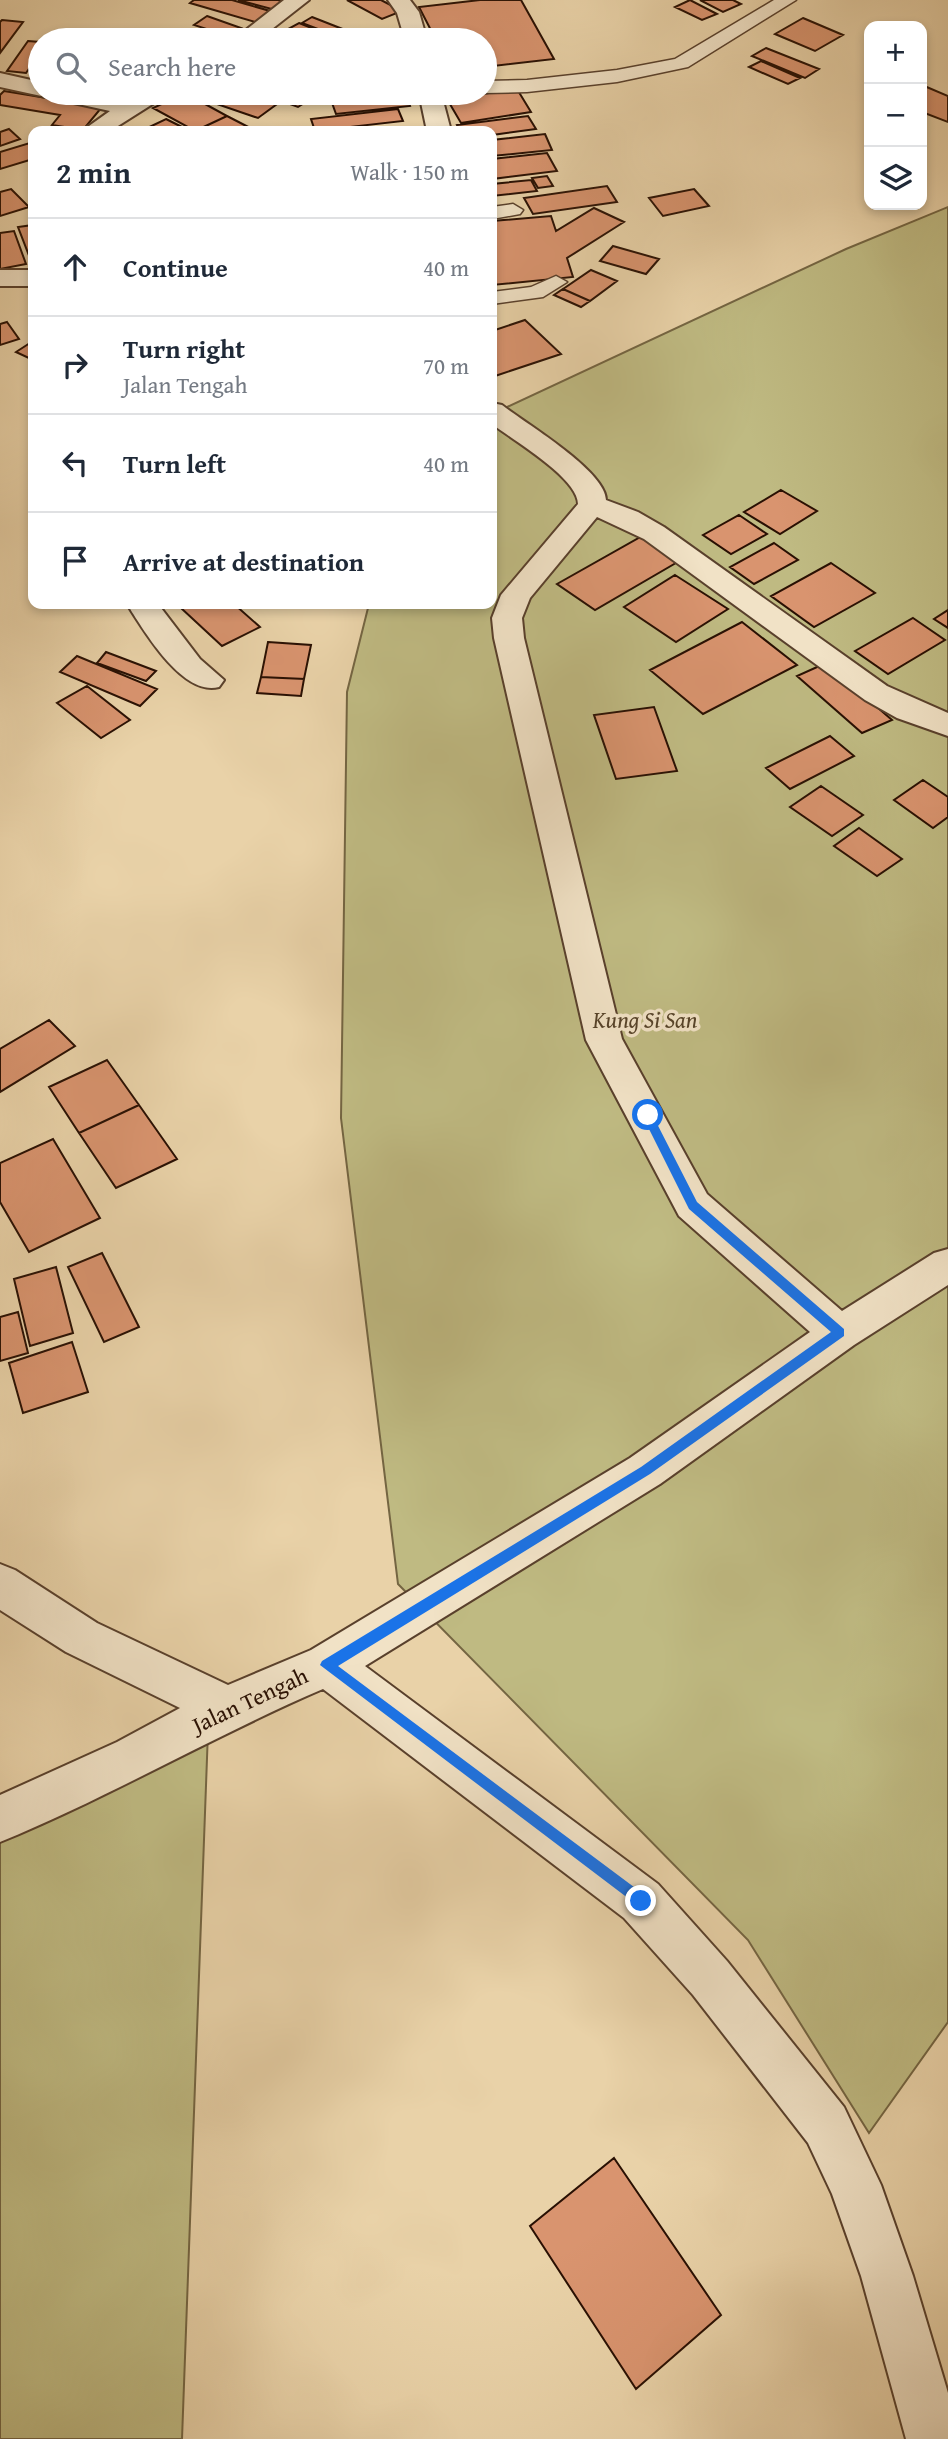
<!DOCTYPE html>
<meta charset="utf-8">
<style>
:root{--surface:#fff;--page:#f2f2f3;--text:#1f2937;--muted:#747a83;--line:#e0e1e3}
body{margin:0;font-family:"Gentium Book Plus",serif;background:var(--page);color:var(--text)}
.controls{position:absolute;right:21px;top:21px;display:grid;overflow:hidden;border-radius:14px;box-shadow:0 4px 10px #0003}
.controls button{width:63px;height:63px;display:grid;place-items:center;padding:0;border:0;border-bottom:2px solid var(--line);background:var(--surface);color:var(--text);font:35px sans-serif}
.stop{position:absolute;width:21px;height:21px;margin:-16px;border:5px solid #1a73e8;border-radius:50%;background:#fff}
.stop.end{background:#1a73e8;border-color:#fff;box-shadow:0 2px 7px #0008}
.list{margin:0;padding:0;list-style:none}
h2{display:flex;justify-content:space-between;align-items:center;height:91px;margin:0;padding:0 28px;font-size:30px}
h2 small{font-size:23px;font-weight:400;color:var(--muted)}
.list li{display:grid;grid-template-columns:46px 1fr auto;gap:21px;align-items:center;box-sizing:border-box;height:98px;padding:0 28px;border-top:2px solid var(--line)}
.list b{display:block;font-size:26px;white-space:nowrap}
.list p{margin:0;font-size:23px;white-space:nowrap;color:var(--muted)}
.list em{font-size:23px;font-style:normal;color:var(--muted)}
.icon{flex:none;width:38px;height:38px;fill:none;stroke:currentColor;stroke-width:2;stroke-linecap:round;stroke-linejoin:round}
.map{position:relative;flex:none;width:948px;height:2439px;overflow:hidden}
.search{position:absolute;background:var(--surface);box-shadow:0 4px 10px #0003;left:28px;top:28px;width:469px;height:77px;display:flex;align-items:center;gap:18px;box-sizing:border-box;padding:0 24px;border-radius:38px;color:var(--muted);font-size:26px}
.panel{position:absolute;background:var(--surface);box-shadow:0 4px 10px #0003;left:28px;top:126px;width:469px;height:483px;border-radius:14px}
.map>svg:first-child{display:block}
.green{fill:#bfba82;stroke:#746542;stroke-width:2}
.building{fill:#d9946f;stroke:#291003;stroke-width:2}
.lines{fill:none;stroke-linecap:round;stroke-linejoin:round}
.service-casing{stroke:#59402c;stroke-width:3}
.minor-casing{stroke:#59402c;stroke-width:4}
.service{fill:#f1e2c6;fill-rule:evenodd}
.minor{fill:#f1e2c6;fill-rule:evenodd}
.route{fill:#1a73e8}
.labels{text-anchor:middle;stroke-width:7;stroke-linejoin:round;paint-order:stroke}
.park-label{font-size:23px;font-style:italic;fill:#564329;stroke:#f1e2c6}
.street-label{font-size:23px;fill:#291003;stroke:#f1e2c6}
</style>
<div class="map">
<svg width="948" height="2439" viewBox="0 0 948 2439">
<rect width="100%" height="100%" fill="#e9d2a8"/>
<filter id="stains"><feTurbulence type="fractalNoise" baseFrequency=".00286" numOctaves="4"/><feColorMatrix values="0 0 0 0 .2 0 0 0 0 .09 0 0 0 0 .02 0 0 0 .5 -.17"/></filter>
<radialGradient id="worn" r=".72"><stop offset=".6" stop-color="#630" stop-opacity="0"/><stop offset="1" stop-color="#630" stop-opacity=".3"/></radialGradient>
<!-- green -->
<path class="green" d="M948,207V2022L869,2133L748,1940L398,1584L341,1118L347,692L369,604H492V414L846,249Z
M208,1731L182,2439H0V1827Z"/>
<!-- building -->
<path class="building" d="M194,0H232L270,11L255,22L190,3Z
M238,0H278L288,3L279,11Z
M347,0H381L402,11L382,19Z
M480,0H521L554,59L485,67V40H436L419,7Z
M690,0L717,14L702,20L675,7Z
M700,0H733L741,4L723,12Z
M207,16L241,28L228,36L194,25Z
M312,17L363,37L347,40L302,23Z
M803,18L843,35L815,51L775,34Z
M2,20L23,22L0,53V22Z
M299,23L342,40H317L288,29Z
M150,29L185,40L136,38Z
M286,33L306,40H274Z
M28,41L40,42V53L26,73L7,71Z
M766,48L819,69L805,78L752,56Z
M761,61L800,78L788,84L749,67Z
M922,85L948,96V122L922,112Z
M517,89L531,112L461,123L447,99Z
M4,91L102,107L83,130L52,125L60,115L0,105V95Z
M185,93L227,116L195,131L153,108Z
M225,93H243L277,104L258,118L211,102Z
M259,93H320L298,107Z
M405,93L410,106L336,114L331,100Z
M398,109L403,121L315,131L311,119Z
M227,116L256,131H195Z
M528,116L536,129L492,135V131H460L457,125Z
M166,119L190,131H141Z
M9,129L20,139L0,146V132Z
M545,134L552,150L492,156V140Z
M33,142V159L0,169V152Z
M547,153L557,171L492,179V159Z
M547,176L553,186L538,188L532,178Z
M531,180L537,191L492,196V184Z
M607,186L617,202L533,214L524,198Z
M11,189L29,207L0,216V192Z
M694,189L709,206L663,216L649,198Z
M594,208L624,222L567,258L573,277L492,285V221L551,216L556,231Z
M33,225V266L18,227Z
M14,231L26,264L0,269V233Z
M613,246L659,259L646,274L600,261Z
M591,270L617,281L590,301L563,289Z
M563,289L590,301L581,307L554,295Z
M525,320L561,354L492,377V331Z
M7,322L19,339L0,345V324Z
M33,341V360L16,352Z
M781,490L817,511L780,534L744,512Z
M739,515L767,534L731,554L703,535Z
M644,535L681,560L595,610L557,584Z
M774,543L798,560L754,584L730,567Z
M831,563L875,593L814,627L771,596Z
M675,575L728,609L676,642L624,607Z
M189,604H234L260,627L222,646L181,608Z
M948,610V628L934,619Z
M913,618L945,640L888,674L855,651Z
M742,622L797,665L703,714L650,670Z
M268,642L311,645L304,679L261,677Z
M106,652L156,671L146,681L97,663Z
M77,656L157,689L140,706L60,672Z
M826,663L892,720L862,733L797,676Z
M261,677L304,679L301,696L257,693Z
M87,686L130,720L101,738L57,703Z
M654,707L677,771L616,779L594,715Z
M830,736L854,756L790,789L766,768Z
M923,780L948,797V817L933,828L894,800Z
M821,786L863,815L832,836L790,807Z
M859,828L902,859L877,876L834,846Z
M49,1020L75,1046L0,1092V1049Z
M107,1060L139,1105L79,1133L49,1087Z
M139,1105L177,1159L116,1188L79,1133Z
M53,1139L100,1218L29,1252L0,1202V1163Z
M102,1253L139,1327L104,1342L68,1267Z
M56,1267L73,1333L30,1346L14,1279Z
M18,1312L28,1353L0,1361V1317Z
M72,1342L88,1392L23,1413L9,1363Z
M614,2158L721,2315L636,2389L530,2226Z"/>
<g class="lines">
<defs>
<path id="service" d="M774,0H796L688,67L617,82L527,92L485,93V81L527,80L617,70L675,59Z
M513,204L523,210L520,214L492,219V207Z
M556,276L567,282L543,297L492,304V292L531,287Z"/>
<path id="minor" d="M284,0H309L258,40H233Z
M388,0H410L419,12L427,40H405L397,13Z
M0,73L40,82V93H87L128,101L142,93H170L110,131H82L110,111L0,87Z
M419,93H441L451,131H427Z
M0,270H33V286H0Z
M492,403L502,405C525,423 606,471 606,500L638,512L664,527L887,686L948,713V736L897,718L865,700L644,539L597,517L530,598L522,618L524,638L622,1039L707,1194L842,1311L934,1253L948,1249V1285L854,1345L660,1484L365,1666L658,1884L727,1961L844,2107L881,2185L913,2276L948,2393V2439H906L861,2276L832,2194L808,2143L693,1995L624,1918L323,1689C213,1736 110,1797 0,1842V1795L117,1742L180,1708L66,1652L0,1610V1564L15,1570L97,1623L228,1685L311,1650L630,1458L810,1332L679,1216L586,1040L494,638L492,618L501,595L578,504C578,478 513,440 492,424Z
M127,604H158L200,659L224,680L219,687C183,697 144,631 127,604Z"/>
</defs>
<!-- service casing -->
<use href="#service" class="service-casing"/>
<!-- minor casing -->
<use href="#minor" class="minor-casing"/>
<!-- service -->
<use href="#service" class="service"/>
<!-- minor -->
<use href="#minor" class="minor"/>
</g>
<!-- route -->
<path class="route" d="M648,1111L651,1112L697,1202L844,1329V1336L650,1474L338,1666L646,1896L648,1901L641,1908L320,1665L322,1661L641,1467L831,1332L689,1209L642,1115Z"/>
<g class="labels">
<!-- park labels -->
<g class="park-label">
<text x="645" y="1028">Kung Si San</text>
</g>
<!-- street labels -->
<g class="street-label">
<text transform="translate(250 1700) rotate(-25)" y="8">Jalan Tengah</text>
</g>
</g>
<rect width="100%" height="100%" filter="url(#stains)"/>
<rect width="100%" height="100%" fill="url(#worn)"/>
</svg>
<div class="controls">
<button>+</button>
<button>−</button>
<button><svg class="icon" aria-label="layers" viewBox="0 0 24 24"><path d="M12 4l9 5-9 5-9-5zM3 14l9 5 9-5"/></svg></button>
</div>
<div class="stop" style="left:648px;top:1115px"></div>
<div class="stop end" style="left:641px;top:1901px"></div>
<div class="search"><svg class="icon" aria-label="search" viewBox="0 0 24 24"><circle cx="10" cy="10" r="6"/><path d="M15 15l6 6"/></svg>Search here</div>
<section class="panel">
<h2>2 min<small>Walk · 150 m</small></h2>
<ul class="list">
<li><svg class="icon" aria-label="ahead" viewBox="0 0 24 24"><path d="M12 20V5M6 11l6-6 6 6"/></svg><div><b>Continue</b></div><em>40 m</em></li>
<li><svg class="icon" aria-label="right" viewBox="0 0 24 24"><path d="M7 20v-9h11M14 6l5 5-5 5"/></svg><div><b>Turn right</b><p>Jalan Tengah</p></div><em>70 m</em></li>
<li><svg class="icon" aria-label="left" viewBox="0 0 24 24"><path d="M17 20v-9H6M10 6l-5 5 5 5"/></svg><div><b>Turn left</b></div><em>40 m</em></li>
<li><svg class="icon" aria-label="arrive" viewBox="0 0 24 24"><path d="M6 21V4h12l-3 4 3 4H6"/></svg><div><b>Arrive at destination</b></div></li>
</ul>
</section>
</div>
